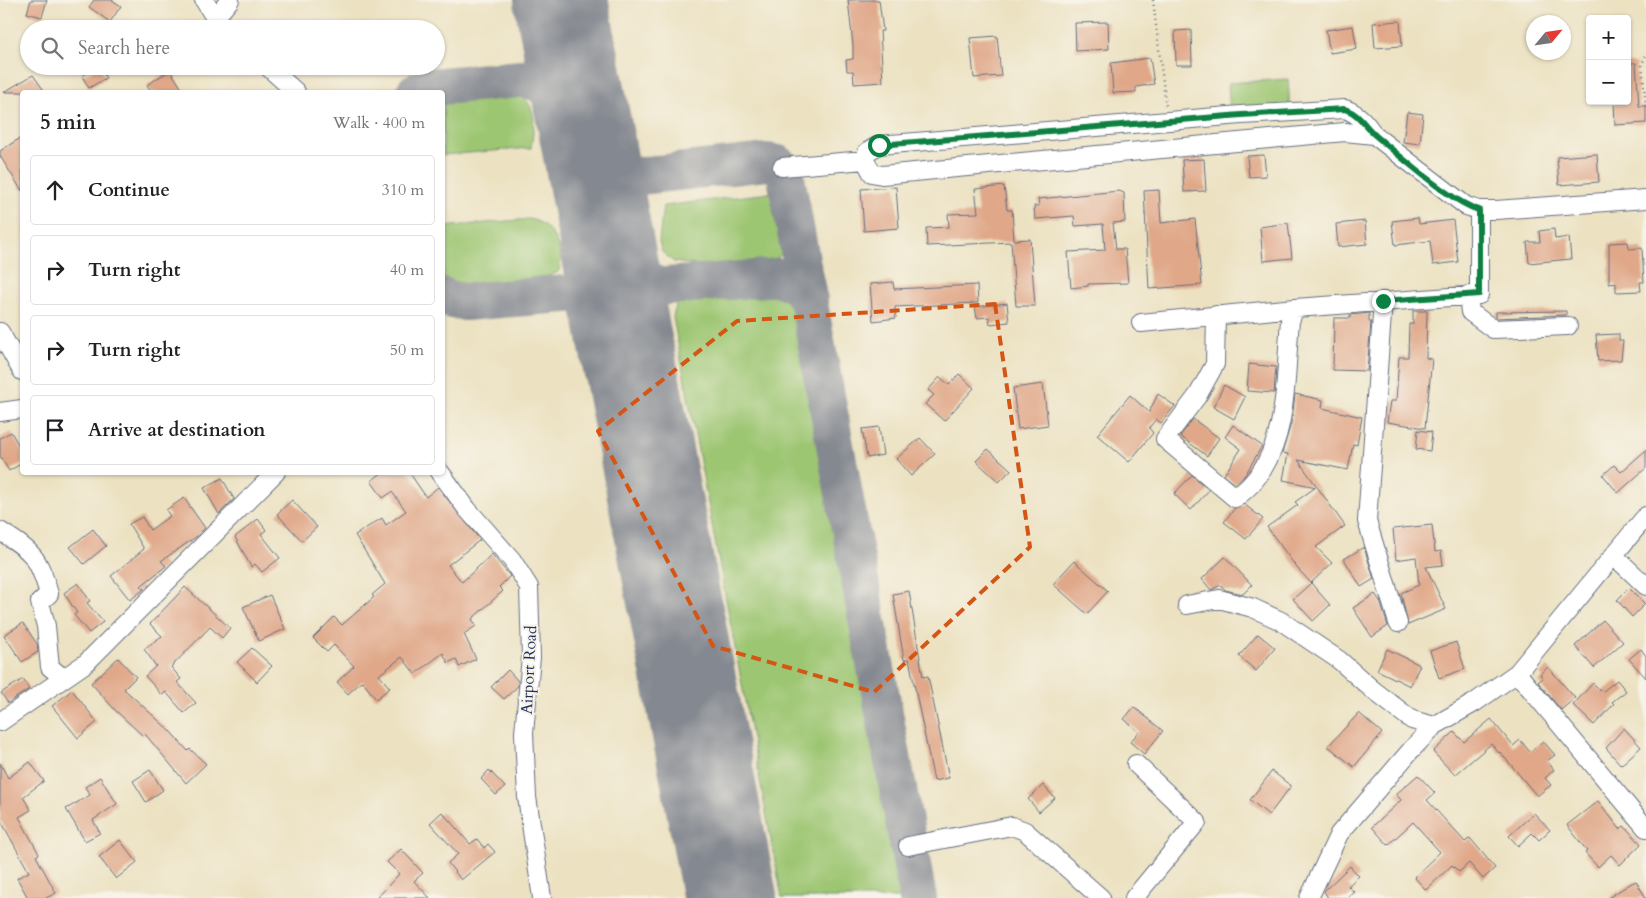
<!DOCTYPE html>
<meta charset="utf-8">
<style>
:root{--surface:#fff;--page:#f6f6f6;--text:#202124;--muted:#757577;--line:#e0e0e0}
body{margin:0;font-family:Cardo,serif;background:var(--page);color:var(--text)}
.controls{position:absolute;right:15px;top:15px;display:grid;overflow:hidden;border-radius:5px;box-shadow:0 1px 4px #0004}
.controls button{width:45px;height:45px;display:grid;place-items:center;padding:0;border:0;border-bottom:1px solid var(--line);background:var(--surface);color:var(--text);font:25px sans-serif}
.compass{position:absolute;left:1526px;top:15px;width:45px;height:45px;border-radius:50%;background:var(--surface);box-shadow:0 1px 4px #0004;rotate:61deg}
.stop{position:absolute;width:15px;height:15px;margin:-11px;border:4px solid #0b8043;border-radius:50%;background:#fff}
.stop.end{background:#0b8043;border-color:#fff;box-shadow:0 1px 5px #0008}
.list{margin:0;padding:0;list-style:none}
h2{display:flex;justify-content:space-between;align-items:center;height:65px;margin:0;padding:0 20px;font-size:21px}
h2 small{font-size:16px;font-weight:400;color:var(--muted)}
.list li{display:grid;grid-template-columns:32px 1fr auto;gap:15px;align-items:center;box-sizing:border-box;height:70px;margin:0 10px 10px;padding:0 10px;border:1px solid var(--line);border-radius:5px}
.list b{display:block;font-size:19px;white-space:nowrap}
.list em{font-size:16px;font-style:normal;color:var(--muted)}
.icon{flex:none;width:28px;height:28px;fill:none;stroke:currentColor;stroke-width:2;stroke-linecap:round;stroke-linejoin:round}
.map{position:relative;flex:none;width:1646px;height:898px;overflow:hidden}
.search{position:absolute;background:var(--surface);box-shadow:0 1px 4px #0004;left:20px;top:20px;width:425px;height:55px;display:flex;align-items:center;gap:12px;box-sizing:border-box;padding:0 18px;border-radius:28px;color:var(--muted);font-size:19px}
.panel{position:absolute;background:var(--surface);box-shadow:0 1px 4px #0004;left:20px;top:90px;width:425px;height:385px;border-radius:5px}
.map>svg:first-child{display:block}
.green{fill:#9dc672;stroke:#5c7a68}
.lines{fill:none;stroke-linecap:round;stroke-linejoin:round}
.taxiway{stroke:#848890;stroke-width:38}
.runway{stroke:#848890;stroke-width:94}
.building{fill:#e0a889}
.minor-casing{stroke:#646e81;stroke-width:20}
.path{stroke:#646e81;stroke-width:2.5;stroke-dasharray:1 4;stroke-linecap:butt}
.minor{stroke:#fff;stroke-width:18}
.route{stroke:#0b8043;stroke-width:6}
.marked{fill:none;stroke:#d45514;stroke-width:4;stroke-dasharray:10 6;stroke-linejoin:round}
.labels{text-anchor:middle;stroke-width:4;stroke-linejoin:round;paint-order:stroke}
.street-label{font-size:16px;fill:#1b2f5e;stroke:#f7f3e8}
</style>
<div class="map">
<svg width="1646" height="898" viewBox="0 0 1646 898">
<rect width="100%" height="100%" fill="#f7f3e8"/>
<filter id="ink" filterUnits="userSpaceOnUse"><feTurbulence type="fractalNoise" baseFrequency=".02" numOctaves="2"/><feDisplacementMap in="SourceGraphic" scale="10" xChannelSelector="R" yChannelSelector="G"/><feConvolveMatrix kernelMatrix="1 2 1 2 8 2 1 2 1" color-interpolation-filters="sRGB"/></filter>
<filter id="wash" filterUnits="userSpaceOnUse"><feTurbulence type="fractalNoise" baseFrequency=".0096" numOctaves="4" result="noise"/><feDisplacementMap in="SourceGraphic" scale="20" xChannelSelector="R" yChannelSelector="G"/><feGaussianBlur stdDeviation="1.12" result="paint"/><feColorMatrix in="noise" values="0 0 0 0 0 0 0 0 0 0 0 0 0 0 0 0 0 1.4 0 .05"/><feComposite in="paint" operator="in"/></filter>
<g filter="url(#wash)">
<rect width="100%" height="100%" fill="#ece2c2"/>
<!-- green -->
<path class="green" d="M1288,79L1290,109L1230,113L1228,83Z
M506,91C539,97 535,122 531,148L443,155V95Z
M777,192C781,208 796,240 782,254C778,258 770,261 765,264L697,265L674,262L662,252L659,242L663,206Z
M529,219C534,220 540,222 544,225C556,236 566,257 558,272L549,276L463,285L447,282L443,277V227Z
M784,289L791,293L798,306L910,898H782L673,317L677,302L687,294Z"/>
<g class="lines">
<!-- taxiway -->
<path class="taxiway" d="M524,79C559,86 569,103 586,133
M415,92L430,87L575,74
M595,181L767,162L778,164L785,172L918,898
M574,293L596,275L608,250C624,266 639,278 660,287
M574,293C596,303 611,316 624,336
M442,296L452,300L465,302L779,277L796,285L809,300"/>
<!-- runway -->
<path class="runway" d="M561,0L730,898"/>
</g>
<g id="blocks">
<!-- building -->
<path class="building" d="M31,0H47L42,17L27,13Z
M94,0H112L121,6L110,22L89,7Z
M848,0H879L883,31H880L883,82L854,84L853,71H847L846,60L853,59V45Z
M1400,21L1402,46L1375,48L1373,23Z
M1108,22L1109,49L1076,51L1075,23Z
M1353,26L1357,49L1330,53L1326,30Z
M1191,30L1192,65H1176L1175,31Z
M997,36L1001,76L974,78L970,38Z
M1150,58L1154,84L1136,87V92L1113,93L1111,63Z
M1627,63H1636L1639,106H1646V123L1615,125L1614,101H1627Z
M99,66L106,78L89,88L82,76Z
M170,70L184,92H152L147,85Z
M33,75L45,92H4Z
M1407,112L1423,114L1420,144L1403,142Z
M22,137V191L0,156V151Z
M1597,154L1599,182L1559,185L1557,157Z
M1264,155L1266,176L1249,177L1247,156Z
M1204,159L1206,191L1184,192L1182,160Z
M1004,186L1007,210H1012L1014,240L1030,239L1035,306H1016L1011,242L927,246L926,228L949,227L948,214L978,213L975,189Z
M896,187L899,228L864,231L861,189Z
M1159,190L1161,223L1195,219L1202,285L1149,289L1144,191Z
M1119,191L1124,193L1125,222L1113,223L1116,249H1125L1128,283L1088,284V286L1071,288L1068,252L1105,250L1103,224L1075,226L1074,216L1035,219L1034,206H1039L1038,199Z
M1418,218L1419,224L1453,220L1458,262L1433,265L1430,241L1395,245L1392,221Z
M1365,221L1367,244L1338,247L1336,224Z
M1288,223L1292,258L1263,261L1260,227Z
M1554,229L1555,239L1569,237L1571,259L1529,263L1527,242H1540L1539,231Z
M1628,242L1629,249L1642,248L1644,282H1640L1641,291L1616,292V283L1609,284V243Z
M893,282L894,289L977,285L978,303L895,307L896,318L873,321L870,284Z
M1007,303L1009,322L990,324L989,317L977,318L975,307Z
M1413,311H1427L1426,358L1432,359L1425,428L1387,422L1390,401H1396L1399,357H1408L1409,324H1413Z
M1566,311V315L1496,318V312Z
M1369,313V322H1371L1367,371L1333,370L1334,318H1350V315Z
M1619,334V341H1623L1621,360L1598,361L1596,335Z
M1249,364L1276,367L1274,393L1247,391Z
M959,374L974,388L944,421L925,404L934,395L928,390L940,377L949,385Z
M1043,384L1048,425L1018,429L1013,388Z
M1224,385L1245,397L1234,419L1213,407Z
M1158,394L1175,406L1161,423L1156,419L1149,428L1153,433L1129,462L1097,435L1130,395L1149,412Z
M1295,394L1323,400L1322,408L1362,417L1357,445L1353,444L1348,470L1298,460L1345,526L1316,547L1332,563L1311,583L1297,568L1267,527L1298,505L1295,502L1316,487L1283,480L1288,454L1282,453L1292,420Z
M1193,419L1219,438L1207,456L1180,436Z
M1233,425L1262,446L1245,475L1235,484L1224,475L1241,449L1225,437Z
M879,427L883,455L867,458L862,429Z
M1418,430L1432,432L1430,451L1416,449Z
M11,432L22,451V463L9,471L0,456V438Z
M920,438L935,454L911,476L896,459Z
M988,449L1011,470L999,482L976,461Z
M1646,450V468L1618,493L1603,475L1614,465L1621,472Z
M383,472H409L426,497L438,487L480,540L448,565L462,582L492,554L510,576L499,587L503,591L472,619L476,626L464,634L476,659L459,667L456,659L448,663L443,653L415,674L402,657L379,675L390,688L376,699L362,681L348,694L337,682L354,666L334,645L327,652L313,638L334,617L342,625L374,597L372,595L385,584L355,535L382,518L386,525L406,511L392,492L383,498L371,481Z
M1192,475L1209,490L1191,510L1174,494Z
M222,478L234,499L219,514L204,488Z
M184,498L205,528L196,537L161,561L166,566L141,586L144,589L130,600L111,576L144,549L129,524L142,517L150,530L170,516L166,510Z
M292,500L317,527L302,541L277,514Z
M1244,504L1263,519L1246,539L1224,522L1235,508Z
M258,519L266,530L261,534L280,558L262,572L255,564L251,567L235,537Z
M1432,525L1435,552L1441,551L1443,565L1426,567L1446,609L1408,625L1401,593L1419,585L1416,557L1396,560L1393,529Z
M93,529L106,546L84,564L70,547Z
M1364,547L1374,579L1361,587L1344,559Z
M1225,557L1252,585L1243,594L1225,590L1221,585L1211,590L1202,579Z
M1074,561L1108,591L1087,614L1053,584Z
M78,583L90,601L87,603L103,622L89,633L74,615L77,613L64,593Z
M1311,583L1330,605L1313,621L1293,599Z
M185,587L230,628L222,638L210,627L171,667L181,679L177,682L196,703L184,713L166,692L162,695L145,676L156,666L144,649L162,636L150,624Z
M1629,588L1645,604L1632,617L1617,600Z
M909,591L923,677L928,676L949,778L934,781L909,659L904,660L893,594Z
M1375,594L1380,601L1388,626L1372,637L1353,608Z
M270,595L285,629L259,641L243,607Z
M1603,620L1623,642L1594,668L1575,646Z
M23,623L37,644L38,652L22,662L4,635Z
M1258,634L1275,648L1256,671L1239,656Z
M1456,642L1465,669L1439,678L1430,651Z
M252,648L272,666L257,682L237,662Z
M1387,649L1420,665L1410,686L1377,670Z
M1641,649L1646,656V678L1629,659Z
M118,658L136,677L124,689L169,730L188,751L190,749L206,764L186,783L145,734L143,736L115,710L91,683Z
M1548,667L1575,698L1561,710L1538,682L1543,678L1540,674Z
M508,670L518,681V686L504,699L491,687Z
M23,679L29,689L8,703L1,693Z
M1617,680L1626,691L1612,702L1614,704L1594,725L1573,705L1593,683L1602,692Z
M72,690L97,722L78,738L52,706Z
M1134,707L1163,731L1144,754L1130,742L1139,732L1124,719Z
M1359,713L1382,733L1354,767L1328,746Z
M1491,719L1513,746L1520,740L1530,752L1543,741L1555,755L1547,761L1554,770L1545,778L1551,785L1537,796L1500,752L1499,753L1491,744L1455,775L1433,752L1454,732L1464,742Z
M1624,728L1641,747L1621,765L1606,748Z
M30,762L44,781L23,797L31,810L19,817L39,854L36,856L56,893L46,898H28L17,878L29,872L0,819V763L8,778Z
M150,770L163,790L146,802L133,781Z
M489,770L505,787L496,795L481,779Z
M1272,771L1291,786L1269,815L1250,800Z
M1418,775L1435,793L1427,800L1465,842L1470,838L1495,868L1483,879L1469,863L1459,872L1452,865L1426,890L1414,877L1440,852L1413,822L1388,845L1372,827L1401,800L1396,794Z
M100,777L117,804L93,820L100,833L85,841L66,809L90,795L85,787Z
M1043,785L1055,798L1039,812L1028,799Z
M1598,801L1620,829L1624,826L1641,844L1620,865L1611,855L1598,867L1585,853L1587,851L1567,825Z
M442,812L470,844L477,839L484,848L488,844L495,852L461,880L448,863L458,854L430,823Z
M1534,813L1550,830L1539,840L1532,833L1518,846L1509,836Z
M120,840L137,862L116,879L99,857Z
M401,849L423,873L414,881L430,898H377L399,874L387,862Z
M1350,866L1359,876L1348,886L1354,892L1347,898H1328L1324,891Z
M1636,881L1646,898H1608L1630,884Z"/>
</g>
</g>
<g filter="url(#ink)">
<use href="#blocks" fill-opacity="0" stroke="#646e81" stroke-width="1"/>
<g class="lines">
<defs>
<path id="minor" d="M204,0L215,18L227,29
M215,18L230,0
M267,66L296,92
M1374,135L1345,132L882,175L872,173L865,160L867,152L879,145L1241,115L1345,109C1359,114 1366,123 1374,135L1466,206L1479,210H1496L1646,199
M782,167L865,160
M1468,295L1470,312L1493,329L1568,326
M1383,301L1367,521L1398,623
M1216,315L1215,364L1198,395L1165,439L1235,498C1291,460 1284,381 1290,321L1295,308
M1141,323L1295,308L1479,295V210
M0,332L22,371
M0,412L22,409
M440,472L467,509L512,560L529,587L531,657L524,733L527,797L542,898
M0,531C33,552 38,556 49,594L40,602L46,626L50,667L63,678
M1614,556L1646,586
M1187,605L1219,599L1253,608L1281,621L1339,660L1373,690L1412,720L1434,726
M1517,673L1646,828
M0,722L86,663L276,472
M908,846L1012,826L1025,831L1101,898
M1134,898L1197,822L1136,764
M1309,898L1339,834L1411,750L1434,726L1474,703L1517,673L1646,516"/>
</defs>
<!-- minor casing -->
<use href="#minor" class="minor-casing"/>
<!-- path -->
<path class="path" d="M1153,0L1166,107
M1646,106L1642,64L1646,55"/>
<!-- minor -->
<use href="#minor" class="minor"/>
</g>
</g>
<g class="lines" filter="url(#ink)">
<!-- route -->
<path class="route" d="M879,145L1241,115L1345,109C1361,115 1364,126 1376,136C1400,156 1451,202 1479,210V294L1383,301"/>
</g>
<!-- marked area -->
<path class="marked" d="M995,304L1030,547L874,692L713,646L598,431L737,321Z"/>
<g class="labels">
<!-- street labels -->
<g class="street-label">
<text transform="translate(528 670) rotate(-87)" y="6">Airport Road</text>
</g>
</g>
</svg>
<div class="controls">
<button>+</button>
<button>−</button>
</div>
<svg class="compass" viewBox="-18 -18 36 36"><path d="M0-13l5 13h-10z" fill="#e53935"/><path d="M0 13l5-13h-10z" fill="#757577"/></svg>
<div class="stop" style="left:879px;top:145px"></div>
<div class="stop end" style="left:1383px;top:301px"></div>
<div class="search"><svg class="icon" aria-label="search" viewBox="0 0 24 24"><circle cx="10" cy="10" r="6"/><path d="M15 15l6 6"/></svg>Search here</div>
<section class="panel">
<h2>5 min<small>Walk · 400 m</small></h2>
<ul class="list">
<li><svg class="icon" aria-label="ahead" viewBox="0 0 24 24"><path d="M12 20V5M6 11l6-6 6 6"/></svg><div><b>Continue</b></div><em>310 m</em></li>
<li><svg class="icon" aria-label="right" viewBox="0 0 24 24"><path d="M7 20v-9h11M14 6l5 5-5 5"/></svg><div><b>Turn right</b></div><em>40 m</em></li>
<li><svg class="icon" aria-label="right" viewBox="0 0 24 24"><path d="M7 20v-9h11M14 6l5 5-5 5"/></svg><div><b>Turn right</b></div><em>50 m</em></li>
<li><svg class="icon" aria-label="arrive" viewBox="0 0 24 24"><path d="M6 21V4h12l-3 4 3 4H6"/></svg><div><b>Arrive at destination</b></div></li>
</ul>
</section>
</div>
